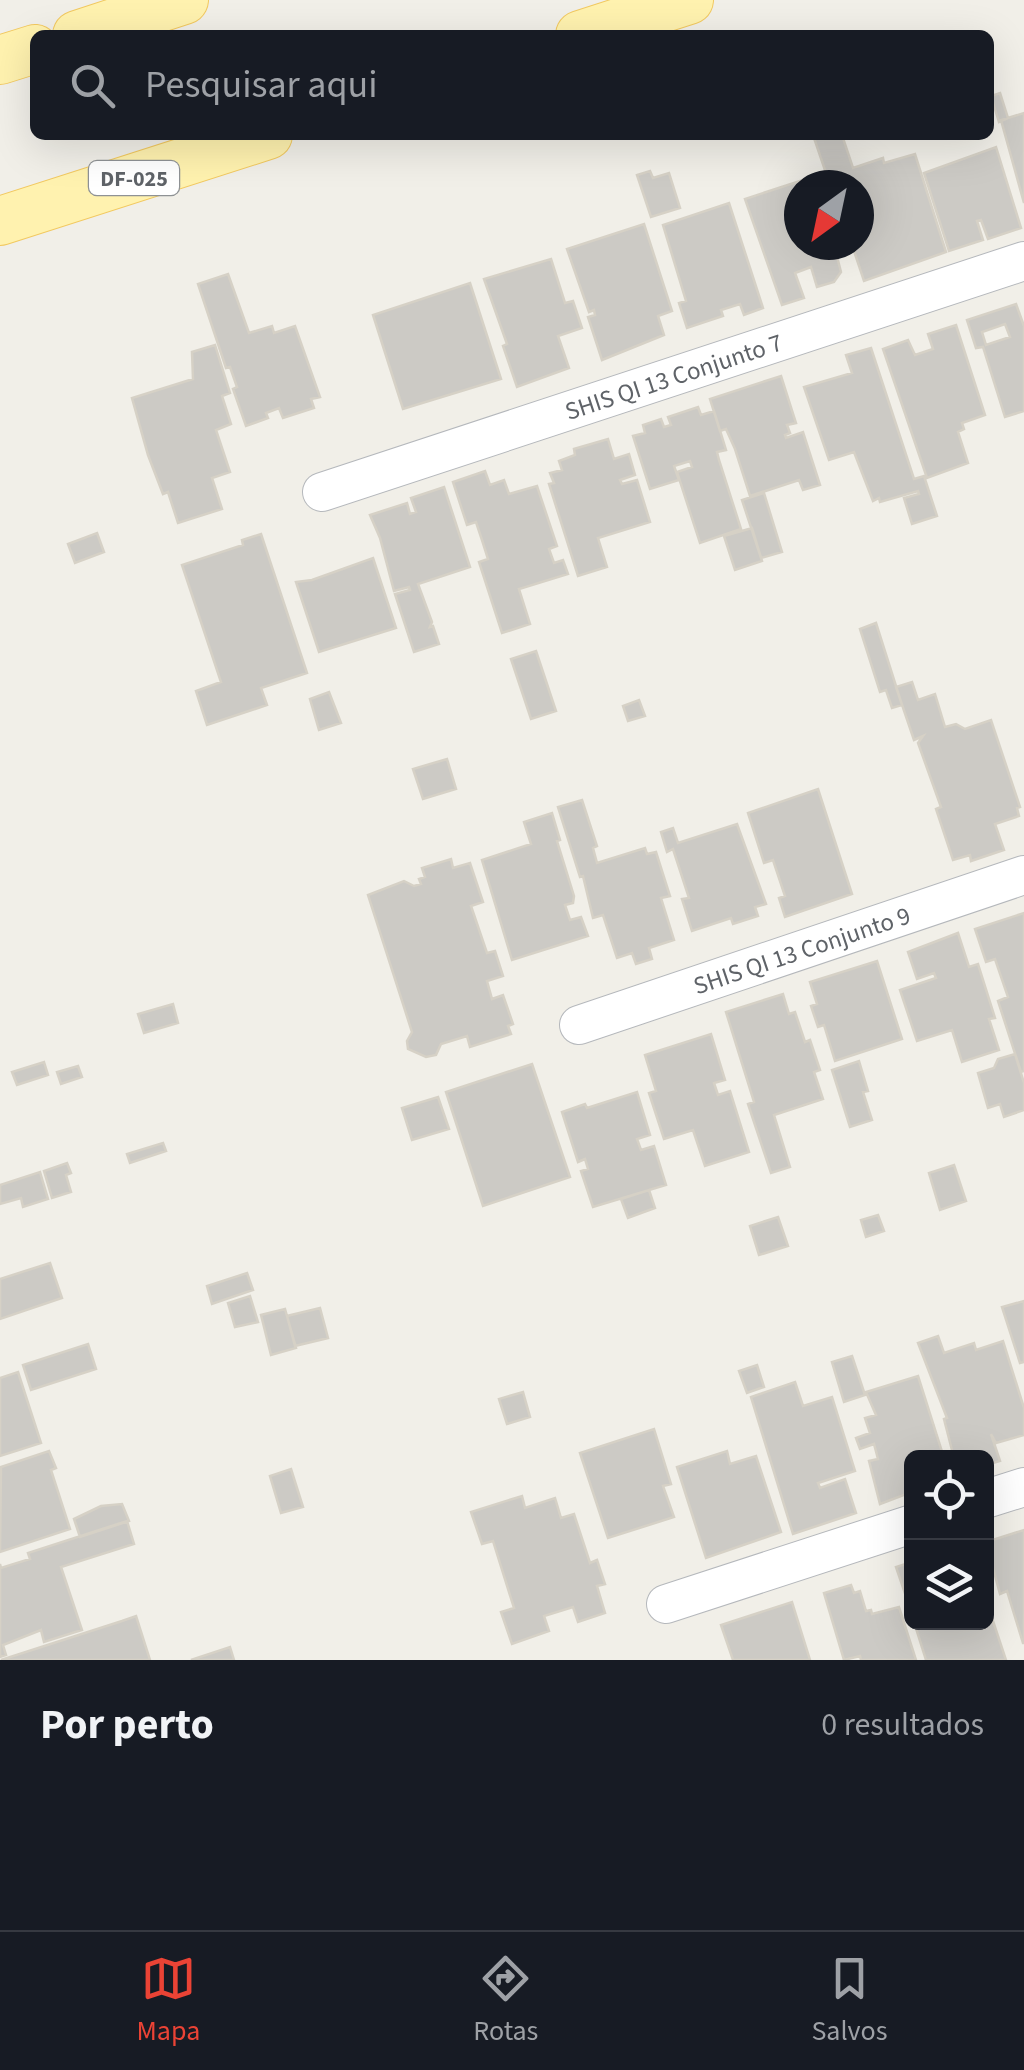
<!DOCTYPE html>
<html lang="pt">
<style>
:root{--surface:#171b24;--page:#242831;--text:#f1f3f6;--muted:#9ea1a6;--line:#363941;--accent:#ea4335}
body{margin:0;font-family:"Source Sans 3",sans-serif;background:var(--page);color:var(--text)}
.controls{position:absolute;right:30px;bottom:30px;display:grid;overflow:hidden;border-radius:15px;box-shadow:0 10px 40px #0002}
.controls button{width:90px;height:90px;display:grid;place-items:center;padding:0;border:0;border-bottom:2px solid var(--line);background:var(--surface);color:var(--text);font:50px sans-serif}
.compass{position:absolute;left:784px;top:170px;width:90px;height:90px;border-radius:50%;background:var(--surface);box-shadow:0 10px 40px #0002;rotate:213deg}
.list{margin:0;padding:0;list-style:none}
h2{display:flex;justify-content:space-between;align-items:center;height:130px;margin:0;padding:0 40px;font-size:42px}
h2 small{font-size:32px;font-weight:400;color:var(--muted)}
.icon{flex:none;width:55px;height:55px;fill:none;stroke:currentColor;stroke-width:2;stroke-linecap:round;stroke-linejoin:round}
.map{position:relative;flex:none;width:1024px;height:1660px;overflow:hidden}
.search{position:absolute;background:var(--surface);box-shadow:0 10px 40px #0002;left:30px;right:30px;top:30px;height:110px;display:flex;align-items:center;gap:25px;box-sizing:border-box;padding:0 35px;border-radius:15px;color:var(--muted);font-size:38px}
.sheet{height:270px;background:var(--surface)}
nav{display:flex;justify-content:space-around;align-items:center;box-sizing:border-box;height:140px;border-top:2px solid var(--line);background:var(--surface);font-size:28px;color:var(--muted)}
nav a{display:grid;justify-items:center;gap:5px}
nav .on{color:var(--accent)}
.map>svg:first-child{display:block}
.building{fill:#cccac5;stroke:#d6d1c6;stroke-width:2.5;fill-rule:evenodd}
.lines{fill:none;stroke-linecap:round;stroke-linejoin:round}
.minor-casing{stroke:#b5b8bc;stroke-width:40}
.major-casing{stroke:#f2c960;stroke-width:50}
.minor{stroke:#fff;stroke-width:38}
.major{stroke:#fff2af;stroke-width:48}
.labels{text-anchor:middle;stroke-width:8;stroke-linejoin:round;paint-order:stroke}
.shield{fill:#fff;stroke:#8f9295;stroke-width:2.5}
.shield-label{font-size:22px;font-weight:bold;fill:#5f6368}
.street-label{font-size:25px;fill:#5f6368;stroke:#fff}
</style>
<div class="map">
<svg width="1024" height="1660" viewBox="0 0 1024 1660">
<rect width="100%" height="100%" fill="#f1efe8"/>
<!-- building -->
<path class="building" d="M1000,93L1008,118L999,122L991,96Z
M1024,113V203L1001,120Z
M813,135H842L853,168L883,158L884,163L915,154L946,252L864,281L852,245H859V185H830Z
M996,147L1021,228L988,239L981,220L977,221L983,240L949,251L924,173Z
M650,171L653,178L669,173L680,208L651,217L637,175Z
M812,177L815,185H799V245H834L841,272L834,282L817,287L811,267L795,273L804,298L782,305L745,199Z
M729,203L763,308L744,315L740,304L721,310L723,316L687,328L679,303L686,301L663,225Z
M644,224L672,311L658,316L664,335L602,360L588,317L595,315L594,310L589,312L567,249Z
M551,259L565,303L573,301L582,328L558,336L569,368L517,387L503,346L507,344L484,279Z
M228,274L249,333L272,326L274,333L295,326L320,397L311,399L314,408L283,418L279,408L266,413L268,418L246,426L233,389L237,387L230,367L226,368L198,284Z
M470,283L501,379L403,409L373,315Z
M1016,304L1024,326V411L1005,417L983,347L976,348L967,320ZM1005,324L1010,337L986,345L982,332Z
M956,325L985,415L962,423L964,429L958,432L968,463L927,478L883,349L908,340L915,355L933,349L928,334Z
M215,345L230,393L222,396L231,424L216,430L230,472L212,478L222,509L178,523L168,492L163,494L148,455L132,398L193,379L192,352Z
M871,348L914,479L924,476L937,516L912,524L904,498L919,494L918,491L880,502L879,498L873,501L854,452L829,460L804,387L852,373L846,355Z
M781,376L796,423L787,425L790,433L785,435L786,438L803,432L820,485L803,490L799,480L750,496L735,449L726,429L720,431L710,399Z
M698,407L701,415L714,411L726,450L717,452L719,460L741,529L700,543L677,472L692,467L690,461L674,466L679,480L650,489L633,436L645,433L643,425L661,419L664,427L671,425L668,417Z
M608,439L614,459L629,454L635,475L620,480L622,484L637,480L650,522L598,538L607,567L578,576L549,484L554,483L550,473L562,470L559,461L575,455L574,449Z
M485,471L490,485L504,480L509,494L537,486L557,546L549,549L554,563L563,560L568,574L519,589L530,624L502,633L479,562L488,559L482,540L476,522L467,525L453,482Z
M444,487L470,567L418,584L432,622L430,627L433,626L439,644L414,652L395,594L410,590L409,587L394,591L380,538L370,515L407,503L410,514L416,512L411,498Z
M764,493L782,552L761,558L742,500Z
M752,528L762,561L735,570L724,536Z
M97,533L104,552L75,563L68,544Z
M261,534L307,673L261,688L267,705L207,725L196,691L221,682L182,565L243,545L242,540Z
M373,558L396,628L319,652L296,582L312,580Z
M876,623L902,705L892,708L886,690L880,692L860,629Z
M536,651L556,711L531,719L511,659Z
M912,682L918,700L935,694L945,727L956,724L965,729L991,720L1020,807L1017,808L1019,816L995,824L1004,850L971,861L970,855L953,860L936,809L941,807L918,743L923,736L914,740L896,687Z
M329,692L341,723L319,730L310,699Z
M639,700L645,716L628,721L623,706Z
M447,759L456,789L423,799L413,769Z
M818,789L852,894L785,917L779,898L785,896L773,860L764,863L748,813Z
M582,800L597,846L593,848L597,863L645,848L647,854L656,852L670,896L661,898L674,940L649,948L652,959L636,964L632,953L617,958L603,915L593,918L583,876L580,877L558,807Z
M552,813L560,840L557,841L574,896L573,903L565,905L570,920L581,917L588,936L512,960L482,860L531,844L524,822Z
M737,824L766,904L755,907L758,916L733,924L731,918L692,931L682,899L689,898L673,849L667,852L661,832L673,828L678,843Z
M451,859L453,868L470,863L483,902L471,906L487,953L495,951L503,976L487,981L492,999L503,995L513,1024L508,1026L511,1034L470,1047L467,1036L441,1044L436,1055L426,1057L408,1049L407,1041L412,1032L368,895L404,881L414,886L421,884L419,879L425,877L422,868Z
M1024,913V1071L1021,1072L998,1001L1008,997L995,959L986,962L975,929Z
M958,933L969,967L978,964L995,1018L989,1019L999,1050L962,1062L952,1030L917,1041L900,990L936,978L934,973L917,979L908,952Z
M877,961L902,1039L835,1061L824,1025L818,1027L811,1006L817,1004L810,982Z
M783,994L789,1014L795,1012L805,1042L810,1040L820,1070L814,1072L823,1099L774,1115L790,1167L771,1173L748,1104L754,1102L726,1012Z
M173,1004L178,1023L144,1033L138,1014Z
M711,1034L725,1080L714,1083L718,1095L730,1091L749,1152L705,1166L693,1130L664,1139L649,1093L656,1091L645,1055Z
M1015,1054L1024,1083V1110L1004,1117L1000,1104L988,1108L978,1073L994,1068L998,1059Z
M859,1061L868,1091L863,1092L872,1120L850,1127L832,1070Z
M44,1062L48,1075L17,1085L12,1072Z
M532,1064L570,1177L483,1206L446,1092Z
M78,1066L82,1077L61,1084L57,1072Z
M637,1092L650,1135L637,1139L641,1150L654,1146L666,1185L593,1207L581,1171L588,1169L585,1159L578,1162L562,1112L585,1104L587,1108Z
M438,1097L449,1129L412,1140L402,1108Z
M163,1143L166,1151L130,1163L127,1154Z
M67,1163L71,1173L66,1175L71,1192L52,1198L44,1171Z
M954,1165L966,1201L940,1210L929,1173Z
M40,1172L48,1199L23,1207L21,1198L0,1204V1185Z
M649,1190L655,1208L628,1218L621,1199Z
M878,1215L884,1231L866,1237L861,1220Z
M778,1217L788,1246L759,1255L750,1226Z
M50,1263L62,1298L0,1319V1279Z
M247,1273L253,1290L212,1304L207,1286Z
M250,1296L258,1322L235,1327L228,1303Z
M1024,1301V1362L1020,1363L1002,1307Z
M320,1308L328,1338L295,1346L287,1316Z
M285,1309L296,1348L271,1355L261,1315Z
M938,1336L944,1353L974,1343L976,1350L1003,1341L1024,1408V1435L996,1443L991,1434L1000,1461L986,1465V1458H954L944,1419L947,1418L918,1343Z
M88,1344L96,1369L31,1390L23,1365Z
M852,1356L865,1395L844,1402L832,1362Z
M757,1365L764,1387L747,1393L739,1371Z
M18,1372L41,1443L0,1456V1378Z
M918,1376L944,1458H912V1492L880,1504L869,1461L878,1459L874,1444L860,1449L856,1438L870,1433L865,1418L876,1415L866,1392Z
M795,1382L803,1406L832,1397L855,1471L818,1483L820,1488L845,1479L856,1513L793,1534L751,1397Z
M523,1392L530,1417L507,1424L499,1399Z
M654,1429L671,1484L663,1486L674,1517L608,1538L580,1453Z
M49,1451L56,1468L51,1470L70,1529L0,1552L1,1467Z
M727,1451L730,1464L756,1456L781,1532L706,1558L677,1467Z
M291,1469L303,1507L281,1513L270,1476Z
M522,1496L525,1508L555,1498L561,1518L574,1514L590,1563L597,1560L605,1584L597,1586L605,1613L578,1622L573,1607L544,1616L549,1631L512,1644L501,1612L514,1608L493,1541L482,1544L471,1512Z
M122,1504L129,1521L80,1537L74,1519L101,1506Z
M127,1521L134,1544L61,1567L82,1630L44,1642L41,1630L3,1645L6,1655L0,1657V1564L1,1568L30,1559L28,1553Z
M1024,1530V1643H1023L1007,1591L1000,1594L986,1542Z
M912,1562V1614L896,1567Z
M851,1585L854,1593L860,1591L866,1611L871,1610L872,1614L899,1607L916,1660H861L860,1656L844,1660L824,1593Z
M986,1600L1006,1660H926L914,1622H986Z
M792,1602L810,1660H733L721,1625Z
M136,1616L150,1660H1L122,1621Z
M230,1647L234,1660H191Z"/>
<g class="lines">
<defs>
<g id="minor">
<path id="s1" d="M322,492L1024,261"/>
<path id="s2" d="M579,1025L1024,875"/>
<path d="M986,1499L1024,1487"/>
<path d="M666,1604L912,1524"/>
</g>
<path id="major" d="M77,35L184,0
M580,35L689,0
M0,60L35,49
M0,221L268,135"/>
</defs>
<!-- minor casing -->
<use href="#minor" class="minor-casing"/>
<!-- major casing -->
<use href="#major" class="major-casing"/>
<!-- minor -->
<use href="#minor" class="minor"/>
<!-- major -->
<use href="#major" class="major"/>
</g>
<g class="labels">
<!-- shield labels -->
<rect class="shield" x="89" y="161" width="90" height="34" rx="8"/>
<g class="shield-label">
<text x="134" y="186">DF-025</text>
</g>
<!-- street labels -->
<g class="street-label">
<text dy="9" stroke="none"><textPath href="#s1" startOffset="370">SHIS QI 13 Conjunto 7</textPath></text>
<text dy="9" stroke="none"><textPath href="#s2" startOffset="235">SHIS QI 13 Conjunto 9</textPath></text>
</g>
</g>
</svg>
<div class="controls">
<button><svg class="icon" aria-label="locate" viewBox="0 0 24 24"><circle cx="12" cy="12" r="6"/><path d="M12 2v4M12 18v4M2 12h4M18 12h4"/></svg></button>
<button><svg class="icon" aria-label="layers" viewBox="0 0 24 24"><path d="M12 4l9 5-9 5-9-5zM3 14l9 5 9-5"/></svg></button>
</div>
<svg class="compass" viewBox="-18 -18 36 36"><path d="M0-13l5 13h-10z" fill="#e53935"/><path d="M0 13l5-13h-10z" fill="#9ea1a6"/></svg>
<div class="search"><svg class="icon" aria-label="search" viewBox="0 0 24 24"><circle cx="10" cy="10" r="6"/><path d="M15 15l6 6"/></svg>Pesquisar aqui</div>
</div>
<section class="sheet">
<h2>Por perto<small>0 resultados</small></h2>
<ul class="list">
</ul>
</section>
<nav>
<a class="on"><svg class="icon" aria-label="map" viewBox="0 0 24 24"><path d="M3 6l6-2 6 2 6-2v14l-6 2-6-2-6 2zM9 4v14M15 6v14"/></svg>Mapa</a>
<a><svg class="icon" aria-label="directions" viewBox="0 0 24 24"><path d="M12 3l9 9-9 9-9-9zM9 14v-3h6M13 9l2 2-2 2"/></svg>Rotas</a>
<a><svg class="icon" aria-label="saved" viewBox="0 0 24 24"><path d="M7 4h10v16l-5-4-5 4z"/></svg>Salvos</a>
</nav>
